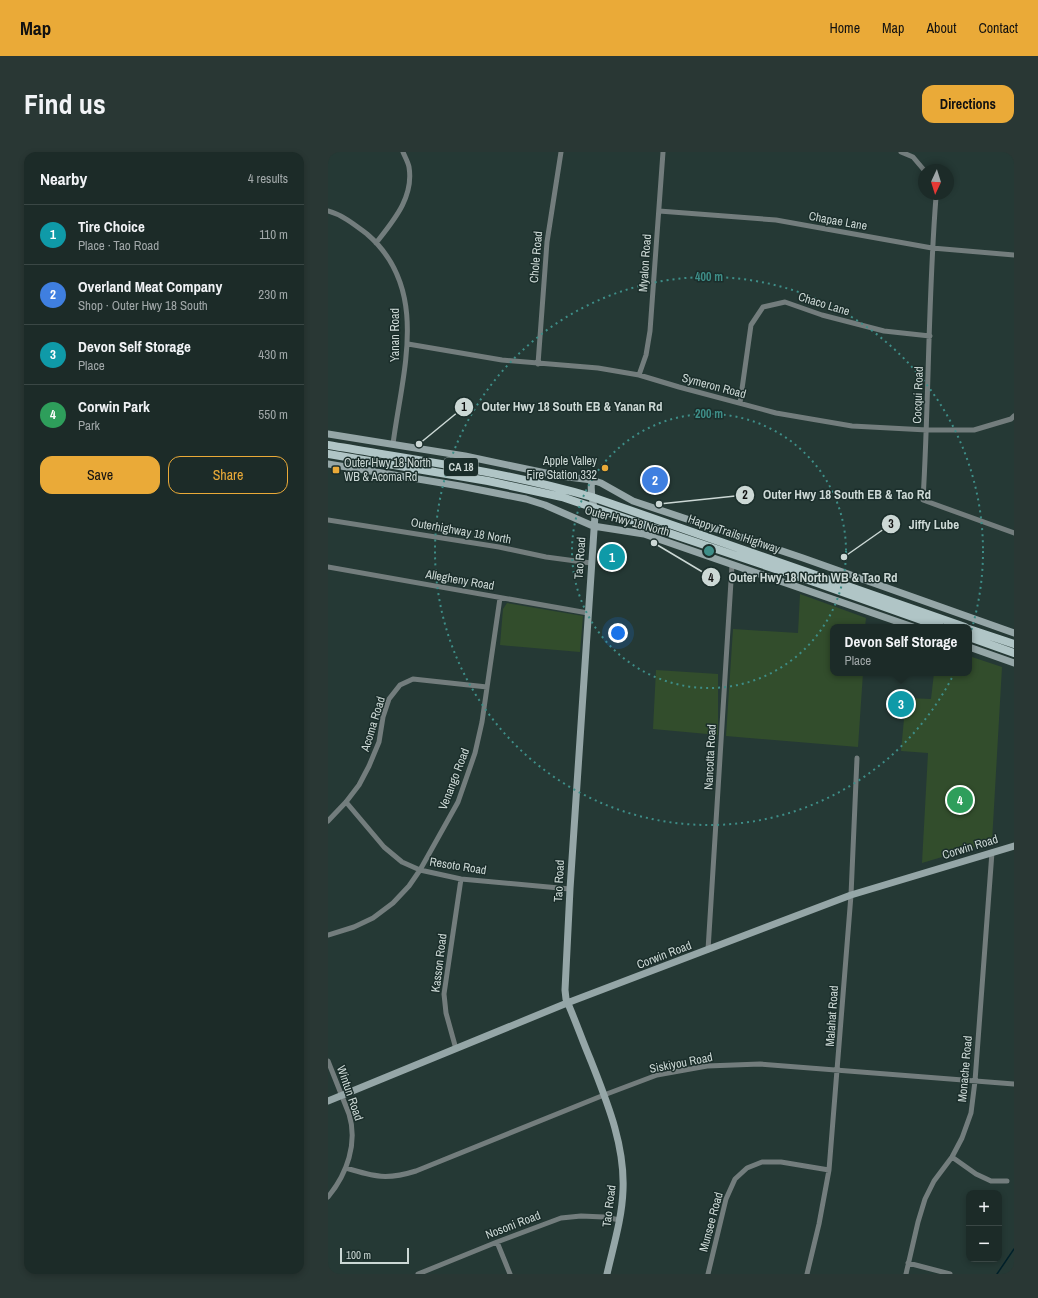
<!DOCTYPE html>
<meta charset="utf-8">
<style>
:root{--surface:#1c2b28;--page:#293734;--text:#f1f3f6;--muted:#a0a7a8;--line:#3a4745;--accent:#eaaa38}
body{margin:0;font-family:"Archivo Narrow",sans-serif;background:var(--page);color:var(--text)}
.controls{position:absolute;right:12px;bottom:12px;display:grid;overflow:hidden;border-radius:8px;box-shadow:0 2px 6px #0003}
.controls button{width:36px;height:36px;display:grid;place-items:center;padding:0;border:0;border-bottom:1px solid var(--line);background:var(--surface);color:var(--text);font:20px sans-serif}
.compass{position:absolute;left:590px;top:12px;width:36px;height:36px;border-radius:50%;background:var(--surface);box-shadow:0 2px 6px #0003;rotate:184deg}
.scale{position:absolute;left:12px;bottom:10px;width:69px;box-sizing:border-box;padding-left:4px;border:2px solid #ccd8d5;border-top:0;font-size:11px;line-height:14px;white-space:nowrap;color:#ccd8d5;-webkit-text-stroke:3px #1b2e2b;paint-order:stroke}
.you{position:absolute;left:290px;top:481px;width:14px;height:14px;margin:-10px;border:3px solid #fff;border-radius:50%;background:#1a73e8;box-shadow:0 0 0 6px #1a73e833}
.badge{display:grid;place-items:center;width:26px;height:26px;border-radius:50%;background:var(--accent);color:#fff;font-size:13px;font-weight:700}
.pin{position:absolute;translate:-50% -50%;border:2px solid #fff;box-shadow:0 1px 4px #0006}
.popup{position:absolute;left:502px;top:472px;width:142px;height:52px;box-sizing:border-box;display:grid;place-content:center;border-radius:8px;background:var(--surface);filter:drop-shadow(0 1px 3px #0005);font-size:13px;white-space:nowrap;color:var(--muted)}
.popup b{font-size:15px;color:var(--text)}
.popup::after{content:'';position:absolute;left:50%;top:100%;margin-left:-8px;border:8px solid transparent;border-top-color:var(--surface)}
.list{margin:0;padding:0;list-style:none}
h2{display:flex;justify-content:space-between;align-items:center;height:52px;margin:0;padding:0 16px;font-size:17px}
h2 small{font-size:13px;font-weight:400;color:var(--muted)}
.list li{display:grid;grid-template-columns:26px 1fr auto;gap:12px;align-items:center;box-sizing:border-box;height:60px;padding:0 16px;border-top:1px solid var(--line)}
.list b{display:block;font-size:15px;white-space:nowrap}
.list p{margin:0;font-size:13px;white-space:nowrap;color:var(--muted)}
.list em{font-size:13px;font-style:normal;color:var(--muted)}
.actions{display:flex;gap:8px;padding:12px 16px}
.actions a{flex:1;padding:9px 0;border:1px solid var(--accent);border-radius:12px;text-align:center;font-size:14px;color:var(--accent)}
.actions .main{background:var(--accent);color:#111}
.map{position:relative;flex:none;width:686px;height:1122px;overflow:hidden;border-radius:12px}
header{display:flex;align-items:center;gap:24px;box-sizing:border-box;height:56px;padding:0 20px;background:var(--accent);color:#111}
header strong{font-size:19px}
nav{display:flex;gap:22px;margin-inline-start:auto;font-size:14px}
.intro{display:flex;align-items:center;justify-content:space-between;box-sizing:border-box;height:96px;padding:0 24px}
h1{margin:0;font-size:28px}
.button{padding:10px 18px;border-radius:12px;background:var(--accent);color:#111;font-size:14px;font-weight:700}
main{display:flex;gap:24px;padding:0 24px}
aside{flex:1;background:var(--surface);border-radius:12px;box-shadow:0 2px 6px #0003}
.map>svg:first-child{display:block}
.green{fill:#324d2c}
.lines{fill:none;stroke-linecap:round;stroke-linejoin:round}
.stream{stroke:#00202a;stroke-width:1.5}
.street{stroke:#737d7d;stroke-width:5}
.secondary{stroke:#95a6a7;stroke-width:7}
.primary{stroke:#b0c5c6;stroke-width:8}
.ring{fill:none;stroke:#3e8e88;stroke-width:2;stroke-dasharray:2 4}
.poi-dot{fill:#eaaa38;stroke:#1b2e2b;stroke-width:1.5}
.labels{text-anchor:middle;stroke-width:3;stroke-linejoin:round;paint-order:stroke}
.shield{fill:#1b2e2b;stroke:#97a5a2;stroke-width:1}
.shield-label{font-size:11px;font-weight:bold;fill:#ccd8d5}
.street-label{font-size:12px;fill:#ccd8d5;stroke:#1b2e2b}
.poi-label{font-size:12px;fill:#ccd8d5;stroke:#1b2e2b;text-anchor:end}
.centre{fill:#3e8e88;stroke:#1b2e2b;stroke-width:2}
.ring-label{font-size:12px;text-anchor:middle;font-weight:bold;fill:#3e8e88;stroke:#1b2e2b;stroke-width:3;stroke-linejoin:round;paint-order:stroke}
.leader{fill:none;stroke:#ccd8d5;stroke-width:1.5}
.callout-dot{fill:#ccd8d5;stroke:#1b2e2b;stroke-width:1.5}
.mark-label{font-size:12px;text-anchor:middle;font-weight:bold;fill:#111}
.callout-label{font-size:13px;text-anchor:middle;font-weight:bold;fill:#ccd8d5;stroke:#1b2e2b;stroke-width:3;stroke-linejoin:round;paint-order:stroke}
</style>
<header>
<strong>Map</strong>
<nav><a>Home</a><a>Map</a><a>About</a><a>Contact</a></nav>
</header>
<div class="intro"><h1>Find us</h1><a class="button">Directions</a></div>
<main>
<aside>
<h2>Nearby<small>4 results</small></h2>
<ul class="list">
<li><span class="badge" style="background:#0f9aa8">1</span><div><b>Tire Choice</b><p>Place · Tao Road</p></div><em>110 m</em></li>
<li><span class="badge" style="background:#3f7fe0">2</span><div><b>Overland Meat Company</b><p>Shop · Outer Hwy 18 South</p></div><em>230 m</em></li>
<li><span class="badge" style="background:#0f9aa8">3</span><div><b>Devon Self Storage</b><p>Place</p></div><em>430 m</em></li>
<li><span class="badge" style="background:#2e9e5b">4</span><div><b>Corwin Park</b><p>Park</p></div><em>550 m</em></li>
</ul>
<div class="actions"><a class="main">Save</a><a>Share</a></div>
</aside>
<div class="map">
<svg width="686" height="1122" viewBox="0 0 686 1122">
<rect width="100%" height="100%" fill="#253935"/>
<!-- green -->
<path class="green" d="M472,442L538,466L537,475H505V521H535L530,595L398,584L405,477L470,481Z
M179,451L255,464L252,500L172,493L175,457Z
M641,504L674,515L664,690L594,711L600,601L573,599L578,546L603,547L606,521H641Z
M328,518L390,522V583L325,577Z"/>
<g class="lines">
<!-- stream -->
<path class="stream" d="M669,1122L686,1097"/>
<!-- street -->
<path class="street" d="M573,0L585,5L596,18
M607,42L608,45C600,146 601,247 595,348L686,381
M0,59C15,63 27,73 39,82C103,137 74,221 65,292
M331,59L448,68L604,96L686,103
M48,91C66,68 86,45 81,15C80,10 77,5 75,0
M80,192L174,208L270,216L311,223L351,235L448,261L524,274L599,278H646L683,267L686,264
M210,212L219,90L233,0
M311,223L318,203L322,179L335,0
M412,251L423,173L435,155L457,150L494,163L556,179L602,184
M0,368L171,395L218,405L263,411
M0,415L260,461
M18,650L56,695L74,710L92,718L133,727L242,737
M0,669L18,650L31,633L41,614L51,590L55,565L61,547L72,533L85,527L159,535
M0,783L26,775L45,766L65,751L81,734L92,718L130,650L147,601L154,570L172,446
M380,798L404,413
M128,897L118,861L116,842L133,727
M0,909L21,962C30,991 19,1022 0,1045
M624,1005L648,1022L663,1029H679
M18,1016C47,1025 59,1028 88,1019L276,943L329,923L379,914L432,912L686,932
M169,1090L182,1122
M580,1111L622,1122
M90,1122L169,1090L233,1066L253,1064L276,1065L292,1068
M380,1122L398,1047L407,1027L419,1016L434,1010H453L501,1018
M479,1122L491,1072L501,1018L523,743L529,606
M578,1122L590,1070L597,1047L606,1029L624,1005L634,986L643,961L647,929L664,700"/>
<!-- secondary -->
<path class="secondary" d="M0,282L137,304L232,324L264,328L273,331L305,349L475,406L686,481
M0,312L132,334L198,347L217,353L265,374L316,382L585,475
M264,328C261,341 266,350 267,363L242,737L237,838L238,847C247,867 254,888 263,909C279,950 297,993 295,1038C294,1067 285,1095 279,1122
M641,495L686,511
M0,949L239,851L523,743L686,694"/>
<!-- primary -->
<path class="primary" d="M0,293C88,308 178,320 264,345L637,475
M0,302L160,329L234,345L486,430L613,475
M641,477L686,492
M641,485L686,501"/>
</g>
<!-- distance rings -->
<g class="ring">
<circle cx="381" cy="399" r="137"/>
<circle cx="381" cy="399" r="274"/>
</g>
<!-- markers -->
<g class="poi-dot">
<circle cx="277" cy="316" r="4"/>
<rect x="4" y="314" width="8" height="8" rx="2"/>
</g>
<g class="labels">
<!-- shield labels -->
<rect class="shield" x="116" y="306" width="34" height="18" rx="3"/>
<g class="shield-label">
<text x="133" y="319">CA 18</text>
</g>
<!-- street labels -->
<g class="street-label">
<text transform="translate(510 69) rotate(10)" y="4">Chapae Lane</text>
<text transform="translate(208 105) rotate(-85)" y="4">Chole Road</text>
<text transform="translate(317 111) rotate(-86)" y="4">Myalon Road</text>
<text transform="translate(496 152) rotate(17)" y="4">Chaco Lane</text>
<text transform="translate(67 183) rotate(-90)" y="4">Yanan Road</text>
<text transform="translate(386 234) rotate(15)" y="4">Symeron Road</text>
<text transform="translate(590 243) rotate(-88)" y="4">Cocqui Road</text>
<text transform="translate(299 369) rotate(15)" y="4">Outer Hwy 18 North</text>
<text transform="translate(133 379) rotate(10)" y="4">Outerhighway 18 North</text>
<text transform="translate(406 382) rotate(19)" y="4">Happy Trails Highway</text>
<text transform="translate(252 406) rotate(-86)" y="4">Tao Road</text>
<text transform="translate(132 428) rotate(10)" y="4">Allegheny Road</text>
<text transform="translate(45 572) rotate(-73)" y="4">Acoma Road</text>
<text transform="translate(382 605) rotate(-87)" y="4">Nancotta Road</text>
<text transform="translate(126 627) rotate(-69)" y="4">Venango Road</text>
<text transform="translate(642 695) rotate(-17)" y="4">Corwin Road</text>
<text transform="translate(130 714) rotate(9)" y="4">Resoto Road</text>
<text transform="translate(231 729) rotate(-87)" y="4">Tao Road</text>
<text transform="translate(336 803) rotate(-21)" y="4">Corwin Road</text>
<text transform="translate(111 811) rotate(-83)" y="4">Kasson Road</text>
<text transform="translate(504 864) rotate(-86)" y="4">Malahat Road</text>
<text transform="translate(353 911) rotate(-11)" y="4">Siskiyou Road</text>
<text transform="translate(637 917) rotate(-85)" y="4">Monache Road</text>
<text transform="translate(22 941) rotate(71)" y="4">Wintun Road</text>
<text transform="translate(281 1054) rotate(-83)" y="4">Tao Road</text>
<text transform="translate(383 1070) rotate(-75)" y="4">Munsee Road</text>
<text transform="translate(185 1073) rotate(-21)" y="4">Nosoni Road</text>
</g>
<!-- poi labels -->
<g class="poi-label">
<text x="269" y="313">Apple Valley<tspan x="269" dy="14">Fire Station 332</tspan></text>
<text x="16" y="315" text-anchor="start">Outer Hwy 18 North<tspan x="16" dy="14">WB &amp; Acoma Rd</tspan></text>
</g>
</g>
<circle cx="381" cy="399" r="6" class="centre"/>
<g class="ring-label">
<text x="381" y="129">400 m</text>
<text x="381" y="266">200 m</text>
</g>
<!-- callouts -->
<path class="leader" d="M91 292L136 255M331 352L417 343M516 405L563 372M326 391L383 425"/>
<g class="callout-dot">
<circle cx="91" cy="292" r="4"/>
<circle cx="331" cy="352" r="4"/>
<circle cx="516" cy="405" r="4"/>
<circle cx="326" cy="391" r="4"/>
<circle cx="136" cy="255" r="10"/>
<circle cx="417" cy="343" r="10"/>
<circle cx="563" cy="372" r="10"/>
<circle cx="383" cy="425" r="10"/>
</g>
<g class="mark-label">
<text x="136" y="259">1</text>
<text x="417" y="347">2</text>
<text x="563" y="376">3</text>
<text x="383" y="430">4</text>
</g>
<g class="callout-label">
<text x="244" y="259">Outer Hwy 18 South EB &amp; Yanan Rd</text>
<text x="519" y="347">Outer Hwy 18 South EB &amp; Tao Rd</text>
<text x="606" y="377">Jiffy Lube</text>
<text x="485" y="430">Outer Hwy 18 North WB &amp; Tao Rd</text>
</g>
</svg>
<div class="controls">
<button>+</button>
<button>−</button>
</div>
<svg class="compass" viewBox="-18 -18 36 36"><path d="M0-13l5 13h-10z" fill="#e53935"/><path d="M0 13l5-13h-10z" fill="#a0a7a8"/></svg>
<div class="scale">100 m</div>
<div class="you"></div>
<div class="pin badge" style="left:284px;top:405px;background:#0f9aa8">1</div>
<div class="pin badge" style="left:327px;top:328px;background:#3f7fe0">2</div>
<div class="pin badge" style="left:573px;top:552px;background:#0f9aa8">3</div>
<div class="popup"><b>Devon Self Storage</b>Place</div>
<div class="pin badge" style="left:632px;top:648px;background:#2e9e5b">4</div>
</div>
</main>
